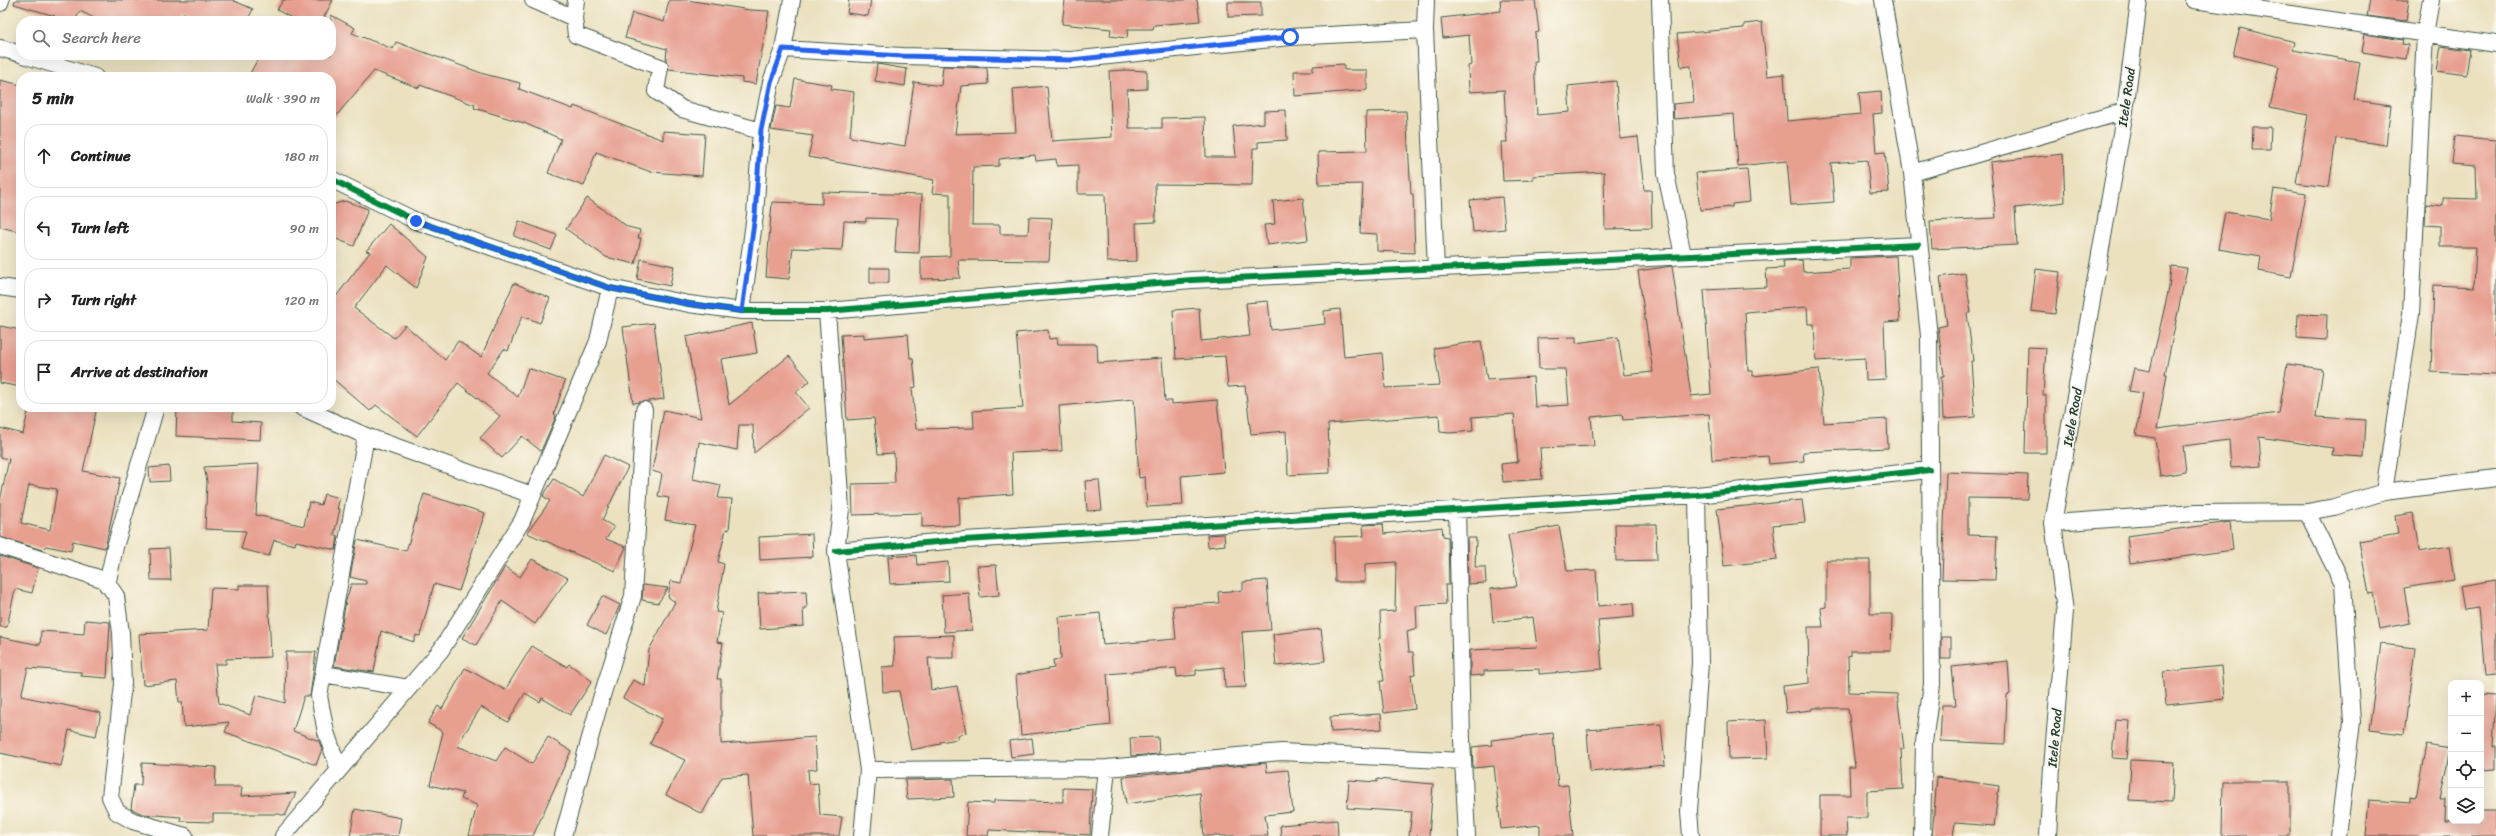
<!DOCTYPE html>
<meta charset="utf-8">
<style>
:root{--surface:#fff;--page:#f2f2f2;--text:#222;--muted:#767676;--line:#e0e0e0}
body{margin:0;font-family:Sriracha,sans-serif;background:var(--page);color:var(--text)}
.controls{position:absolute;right:12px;bottom:12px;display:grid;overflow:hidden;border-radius:8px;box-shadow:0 4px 16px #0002}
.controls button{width:36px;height:36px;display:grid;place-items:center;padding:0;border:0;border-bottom:1px solid var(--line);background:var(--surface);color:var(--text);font:20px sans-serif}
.stop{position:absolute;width:12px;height:12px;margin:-9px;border:3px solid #2563eb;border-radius:50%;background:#fff}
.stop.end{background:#2563eb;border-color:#fff;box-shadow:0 1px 4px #0008}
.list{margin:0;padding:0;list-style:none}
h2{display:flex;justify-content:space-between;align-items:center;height:52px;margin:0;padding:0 16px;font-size:17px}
h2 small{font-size:13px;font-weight:400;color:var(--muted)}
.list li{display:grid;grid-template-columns:26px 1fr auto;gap:12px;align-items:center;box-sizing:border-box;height:64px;margin:0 8px 8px;padding:0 8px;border:1px solid var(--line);border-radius:16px}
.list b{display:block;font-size:15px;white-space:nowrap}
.list em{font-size:13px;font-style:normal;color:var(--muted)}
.icon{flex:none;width:22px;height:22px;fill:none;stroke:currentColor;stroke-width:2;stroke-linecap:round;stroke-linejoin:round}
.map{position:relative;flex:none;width:2496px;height:836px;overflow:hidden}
.search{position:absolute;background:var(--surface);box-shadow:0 4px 16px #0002;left:16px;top:16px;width:320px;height:44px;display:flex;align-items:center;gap:10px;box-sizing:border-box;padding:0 14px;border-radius:16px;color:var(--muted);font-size:15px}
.panel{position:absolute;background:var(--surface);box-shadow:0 4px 16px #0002;left:16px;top:72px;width:320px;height:340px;border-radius:16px}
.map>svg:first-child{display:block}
.building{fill:#e79f90;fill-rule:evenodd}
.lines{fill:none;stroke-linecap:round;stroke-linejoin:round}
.minor-casing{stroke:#3e5649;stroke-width:18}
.minor{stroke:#fff;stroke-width:16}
.cycleway-casing{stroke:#fbf7ec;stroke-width:8}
.cycleway{stroke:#00873e;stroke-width:6}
.route{stroke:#2563eb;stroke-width:5}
.labels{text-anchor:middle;stroke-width:3.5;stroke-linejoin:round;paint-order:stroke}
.street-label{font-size:13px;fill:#1f3d34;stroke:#fbf7ec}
</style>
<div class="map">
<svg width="2496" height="836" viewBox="0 0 2496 836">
<rect width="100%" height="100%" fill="#fbf7ec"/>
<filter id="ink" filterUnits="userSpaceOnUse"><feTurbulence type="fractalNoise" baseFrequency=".025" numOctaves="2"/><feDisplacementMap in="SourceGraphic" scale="8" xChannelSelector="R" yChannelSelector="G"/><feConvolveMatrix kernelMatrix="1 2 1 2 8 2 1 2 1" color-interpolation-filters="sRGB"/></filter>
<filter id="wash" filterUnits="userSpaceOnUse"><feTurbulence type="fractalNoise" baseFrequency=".012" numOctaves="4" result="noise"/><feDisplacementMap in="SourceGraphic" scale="16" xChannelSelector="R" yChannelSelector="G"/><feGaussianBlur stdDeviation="0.9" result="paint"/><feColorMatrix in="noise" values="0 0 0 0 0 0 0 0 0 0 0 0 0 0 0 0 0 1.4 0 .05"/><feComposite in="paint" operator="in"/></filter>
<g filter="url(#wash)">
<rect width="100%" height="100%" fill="#ebe1bf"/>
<g id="blocks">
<!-- building -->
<path class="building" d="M15,0H232L253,9L247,21H202L183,13L179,21H100L80,11L75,21H53L55,16L14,4Z
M283,0H333L322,21H297L277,10Z
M669,0H687L750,10L769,11L756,84L742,82V78L669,69L666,60L667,49L625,38L632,13L664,22Z
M849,0H871L868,16L847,13Z
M1065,0H1197L1200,21L1154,25L1153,29H1128L1127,38L1110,36L1111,29L1062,24Z
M1500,0H1535L1539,32L1535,33L1537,61H1534L1537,115L1570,112L1568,86L1616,81L1620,139L1638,137L1644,190H1651L1652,228L1605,229L1604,172L1533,176V180L1503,181L1501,142H1507L1504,90L1469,92L1468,66L1471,65L1469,35L1443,38L1441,18L1501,11Z
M2370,0H2409L2406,21L2367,16Z
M1228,2H1261V16L1228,17Z
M331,15L355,28L352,33L393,49L396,42L484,74L520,83L519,89L573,109L574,106L663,140V131L705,134L702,176L651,172L596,152L584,186L548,173L561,139L524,123L474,108L475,105L420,85L419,88L374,71L331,122V77H248L260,55H331Z
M1762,22L1767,76L1784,74L1787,121L1861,114L1859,93L1881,91L1882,113L1873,114L1876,153L1885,152L1889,192L1870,193L1867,160L1831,163L1834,202L1791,205L1787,161L1738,166L1734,114L1674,119L1673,104L1694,102L1691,66L1681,67L1677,34L1744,28V24Z
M2240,28L2295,42L2293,50L2360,62L2354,100L2391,105L2386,145L2336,138L2329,187L2296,183L2308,115L2270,107L2279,66L2233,55Z
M2365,34L2403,40L2402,44L2408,45L2406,59L2362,52Z
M2441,46L2470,50L2466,75L2437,71Z
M877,64L907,69L905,86L875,81Z
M1344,64V70H1367V90L1295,96L1294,71H1313V66Z
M943,66L987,68L988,84L961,86L955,134L1016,132L1013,89L1047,86L1052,141L1112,137L1109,71L1126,70L1147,71V89L1127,90L1129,128H1162V118L1205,117L1206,157H1236L1233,126L1264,123V111L1286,110L1287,140L1258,142V148H1253L1252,185L1155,184L1156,222L1136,223L1137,261L1107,262L1105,194H1078V165L1057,166L1056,159L1036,161L1035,155L999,159V166L973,167L972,225H1000V234H1028L1029,217L1052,218L1049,261L958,260L960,278L921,279V257L950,256V194L932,193L934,180L808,157L813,136L771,130L776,106L790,108L795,79L832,85L831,89L854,92L850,137L905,146L914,82L941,86Z
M0,80L21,85V232L0,227Z
M1406,111L1411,194H1413L1415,253L1377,251V234L1360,233L1363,184L1319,185L1318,152L1367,151L1366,112Z
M2253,127H2271L2270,150H2252Z
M2455,136L2496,140V304L2494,337H2496V375L2431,372L2434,285L2474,287L2476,247H2440V226L2425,225L2426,204L2443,206V198L2477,199L2476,166L2452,164Z
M2063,154L2065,202L2015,208L2017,245L1932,249L1930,221L1996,218L1990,162Z
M1747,169L1750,202L1732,204V207L1700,210L1696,173Z
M2274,189L2306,194L2291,277L2259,271L2261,256L2218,249L2225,212L2269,219Z
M822,192L922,195L919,253L895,252L897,219L866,218V222L844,221L842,250L793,248L789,279L766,277L772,202L822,204Z
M1502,197L1505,229L1473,232L1470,200Z
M587,198L628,227L640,230L638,238H641L635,264L606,257L566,229Z
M1303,198L1308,240L1267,245L1264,225L1275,224L1273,201Z
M345,201L368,209L354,246L331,237V205Z
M519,221L557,235L551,250L514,236Z
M389,224L428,257L416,288L387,265L354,308L394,338L405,325L445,360L458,341L481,357L514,283L550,298L540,323L522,316L508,351L504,349L487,373L518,397L528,368L565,381L554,414L556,416L541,451L522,436L502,458L480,438L500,416L458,383L417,436L376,405L370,411L331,377V303L370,252L366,251Z
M1896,256L1900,321L1884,322L1886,379L1866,380L1865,358L1816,361L1814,324H1808L1807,307L1745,312L1748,371H1753V376L1819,369L1824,423L1887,419L1888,448L1803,452L1804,461L1769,464L1768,456L1712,460L1709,414L1623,420L1622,414L1591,417L1594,446L1540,448L1542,479L1503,482L1501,464L1518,462L1514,414L1472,417L1473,431L1449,433L1440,432L1439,415L1328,424L1330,473L1288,475L1286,431L1251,434L1245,386L1228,387L1225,356L1176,359L1173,310L1199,308L1201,341L1250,336L1246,303L1268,301L1271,330L1325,324L1324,311L1340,309L1344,357L1382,353L1385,388L1440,385L1434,348L1481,341L1487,380L1533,377L1535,407L1569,405L1566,369H1539L1538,338L1576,337V343L1618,337L1624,375L1653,372L1638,271L1672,266L1691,396L1711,394L1704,290L1767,287L1766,269L1784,268L1783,261L1802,260L1803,272L1850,269V258Z
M641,259L674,266L670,286L637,279Z
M2171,266L2187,268L2165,374H2167L2157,429L2279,413L2287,364L2323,369L2316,417L2366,420L2364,457L2332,455L2333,448L2259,437L2261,466L2231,468L2229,440L2183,446L2186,472L2160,476L2155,438L2136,435L2143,393L2129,391L2134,368L2150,371L2169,288Z
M870,268H889V283H870Z
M2036,269L2060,272L2055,314L2031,311Z
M1965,273L1971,313H1967L1973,361H1971L1975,417L1943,419L1941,376H1944L1938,327L1947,325L1940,277Z
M2298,314L2327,315L2326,340L2297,338Z
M654,323L664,399L633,403L623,327Z
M752,323L757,353L721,359L729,405L789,356L810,381L796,392L809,408L754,453L753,425H739L737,450L699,442L693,479L721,485L718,498L732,499L729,530L726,529L718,562L724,564L716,612L722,613L717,642L723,643L717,679H721V744L815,737L817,769L808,770L809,784L818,783L820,815L842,817L839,836H753L748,775L722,777L702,814L666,795L685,760L650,744L662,719L623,698L633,680L645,686L649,650L675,602L668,597L671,581L681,583L695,525L665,520L669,498L658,496L662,474L652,471L664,410L701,418L686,337Z
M0,326L21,330V387L0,383Z
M1048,330L1049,339L1057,338L1058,344H1097L1098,363L1162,358L1165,401H1172V404L1217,400L1224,472L1181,476L1183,505L1147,507L1145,477L1139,478L1134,399L1059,406L1062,451L1011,453L1013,494L959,498L960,525L922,527V513L853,515L852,484L895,483L894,453L878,454L874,418L847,420L841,335L864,334V338L908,334L910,358H913L916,387L912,388L916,429L974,428L973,411L1023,408L1016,333Z
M2028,347L2046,348L2043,395H2046V453H2025Z
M29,407H97L83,471L120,478L105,548L73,541L71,551L46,546L42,550L0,537V501L9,459L0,457V428L23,434ZM29,485L57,489L50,530L21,523Z
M177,407H233V421L261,423L260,440L176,436Z
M604,455L628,467L602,520L614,527L606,539L626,547L615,571L527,533L550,501L543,496L554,479L583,497Z
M259,464L256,515L304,526L309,502L321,505L324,494L340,498L337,509H340L334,535L338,536L336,550L296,541L295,545L274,540L269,556L241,549L246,531L205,529L207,481L204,467Z
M169,466L170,481L150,482L149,468Z
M1946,472L2028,475L2027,499L1968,498V535L1997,536L1995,580L1942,579Z
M1099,480L1102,510L1087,511L1085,481Z
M424,494L485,513L459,591L434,584L420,636L416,635L414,642L381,631L374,672L334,666L346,601L351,584H366V581L350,577L357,540L406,551Z
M1802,500L1805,522L1773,525L1777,560L1724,566L1717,509Z
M2413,513L2419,551L2449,546L2454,580L2404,588L2410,623L2379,629L2373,593L2369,594L2359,541L2398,534L2395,516Z
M2230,522L2233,550L2130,564L2127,536Z
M1383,524L1384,534L1442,527L1443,536L1448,537L1449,585H1445L1446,604L1416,606L1417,628L1407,631L1409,652H1413L1415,674L1411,675L1415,709L1384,713L1380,681H1384L1379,638H1381L1380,612L1395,611L1396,562L1365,564V582H1335L1334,537L1364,536L1363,525Z
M1615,524H1656L1657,560L1616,561Z
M1559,526L1567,571L1596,570L1598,606L1633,603L1634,617L1598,620L1602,669L1539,674V669L1484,671V675L1470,676V650L1537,647L1533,617L1493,622L1490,589L1517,586L1508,535Z
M812,534L813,557L760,560L759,537Z
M1224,534L1225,545L1208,547L1207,535Z
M1467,538H1476L1475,567H1485L1486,583L1468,584Z
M169,548L171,580H151L150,549Z
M916,555L917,565L948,562L949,581L890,584L888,557Z
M0,556L38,568L32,593L15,589L7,627H0Z
M532,559L568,578L535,624L502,601L476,645L462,638L505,567L520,577Z
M1826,560H1870V614H1892L1891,651H1851V656L1848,657L1849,692L1897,694L1904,749H1901L1903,789L1867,791V818H1846L1847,836H1820V795H1850L1849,767H1855L1848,708H1812V710L1786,713L1783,686L1809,683L1808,627H1823L1821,608L1826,607Z
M996,565L999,595L980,597L977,566Z
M1267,580L1271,630L1242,632L1246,687L1225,688L1224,667L1196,670V675L1177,677L1176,668L1107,674L1111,725L1021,735L1016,675L1054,668L1053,660L1061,659L1059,617L1100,613L1103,645L1176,639L1173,606L1219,603L1218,592L1243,590V582Z
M2496,580V675L2485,676L2479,608L2464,610L2460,586Z
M239,585H268L271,657L226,659V664H215L219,703L250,715L256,695L285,703L286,652H316L310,696H304L293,731L319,741L322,749L316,765L225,732L229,722L184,727L182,702H179L177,681L143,685L139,634L208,630L211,588L239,589Z
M643,585L668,588L658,603L642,600Z
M806,591L807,608H803L804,626L760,629L758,593Z
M969,593L972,630L944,632L942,595Z
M602,596L620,605L606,635L587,625Z
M85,620L110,622L107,678L81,676V672L28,668L21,696L101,713L96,736L69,730L61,766L0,753V637L40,645L41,631L84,634Z
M1321,629L1325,661L1276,666L1273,634Z
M954,635V658H928L931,690L957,686L966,733L958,735V739L940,742V744L911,750L899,691L883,692L882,667L895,666L894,637Z
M1941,637H1951V659H1941Z
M2381,644L2415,648L2404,734L2369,730Z
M532,646L567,667L569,664L592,681L570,715L542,698L540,702L525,693L508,722L481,707L457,746L496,761L505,747L532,764L548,737L571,751L533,836H469L477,805L461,799L463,793L430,785L443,732L428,723L438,706L442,709L465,668L505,690Z
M2008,661L2010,694L2007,695L2005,744L1940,741L1942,705H1956L1952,667Z
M2221,666L2224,699L2166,705L2163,672Z
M2481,695L2496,696L2493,747H2496V769L2481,770Z
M1381,714L1382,729L1331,732L1330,717Z
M1766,720L1768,758L1729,759L1728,722Z
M2115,720L2130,721L2127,759L2112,758Z
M1661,724L1665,765L1590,772L1587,730Z
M1553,733L1558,786L1568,785L1573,836H1540V825L1501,829L1494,766L1473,768L1472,747L1492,745L1491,740Z
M1158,737L1159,754L1131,756L1130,738Z
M1032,738L1034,754L1011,757L1009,741Z
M2426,745L2450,749L2440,799H2445L2444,821H2481V811H2496V836H2366L2369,800L2411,803V797L2416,798Z
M2131,760L2174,762L2172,802L2129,800Z
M142,763L216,767L215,787H242L241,796L296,793L285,816L279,814H213V822L180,821L181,817L143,814L131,809L134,785H141Z
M1266,763L1267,772L1288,770L1293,812L1265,815L1268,836H1204L1200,793L1126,804L1123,777Z
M1937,777L1999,786L1994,826L1955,823L1953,836H1932Z
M953,779L954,797L907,799L905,780Z
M1377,779L1433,784L1429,836H1409L1412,812L1347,808L1349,780L1377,782Z
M2223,781H2290V836H2222Z
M1063,788L1092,789L1090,835L989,830L988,836H966L968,802L994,803V800L1063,802Z
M355,809L401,818L398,836H350Z
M1337,820L1338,836H1281L1280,825Z"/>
</g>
</g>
<g filter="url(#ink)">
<use href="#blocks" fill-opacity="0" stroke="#3e5649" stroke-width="1"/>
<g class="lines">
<defs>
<path id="minor" d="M533,0L574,18
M576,0L574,18L576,35L660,67L656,91L682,109L761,131
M1426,0L1425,30L1436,268
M1660,0L1666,174L1683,255
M1883,0L1912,173L1929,336L1932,684L1924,742L1922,836
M2194,0L2496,44
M0,3L1,0
M0,48L21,54
M783,49L902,56L1071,60L1290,37L1425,30
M23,55L95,77
M1912,173L2125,111
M331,179L416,221L610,288L689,304L742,311H827L1192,280L1918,245
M0,287L21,290
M742,311L755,215L761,131L771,82L783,49L792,0
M827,311L841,509L836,551L868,770L862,836
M301,407L366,436L532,495
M2384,492L2411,314L2425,34L2431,0
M1457,509L1462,740L1467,836
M2307,512L2343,584L2352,722L2338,836
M2053,523L2196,513L2307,512L2334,507L2384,492L2496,478
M0,546L105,580L116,596L121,633L123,684L110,797L117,812L133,821L185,836
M836,551L948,541L1697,495L1929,470
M107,585L115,547L156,407
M323,674L409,688
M339,770L326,732L319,696L366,436
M868,770L1107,768L1281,752L1463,761
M283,836L441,650L522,521L598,341L610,288
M563,836L600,702L633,596L644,410
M1100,836L1107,768
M1691,836L1689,811L1700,663L1697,495
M2048,836L2052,767L2065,611L2053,523L2125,111L2139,0"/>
</defs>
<!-- minor casing -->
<use href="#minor" class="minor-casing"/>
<!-- minor -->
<use href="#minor" class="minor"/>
<defs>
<path id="cycleway" d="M331,179L416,221L610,288L689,304L742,311H827L1192,280L1918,245
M836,551L948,541L1697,495L1929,470"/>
</defs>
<!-- cycleway casing -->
<use href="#cycleway" class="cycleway-casing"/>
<!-- cycleway -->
<use href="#cycleway" class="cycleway"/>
</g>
</g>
<g class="lines" filter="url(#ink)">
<!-- route -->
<path class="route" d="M416,221L610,288L689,304L742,311L755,215L761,130L771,82L783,49L902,56L1071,60L1290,37"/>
</g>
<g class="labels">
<!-- street labels -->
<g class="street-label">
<text transform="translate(2126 97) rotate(-82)" y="5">Itele Road</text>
<text transform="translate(2072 417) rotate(-80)" y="5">Itele Road</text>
<text transform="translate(2054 738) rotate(-85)" y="5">Itele Road</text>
</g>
</g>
</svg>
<div class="controls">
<button>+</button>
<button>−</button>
<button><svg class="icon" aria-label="locate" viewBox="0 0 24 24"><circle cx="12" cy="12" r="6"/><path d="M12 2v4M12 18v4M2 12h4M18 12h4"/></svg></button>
<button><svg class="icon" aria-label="layers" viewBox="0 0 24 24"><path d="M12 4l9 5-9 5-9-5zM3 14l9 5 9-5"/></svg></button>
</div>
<div class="stop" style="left:1290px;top:37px"></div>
<div class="stop end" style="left:416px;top:221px"></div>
<div class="search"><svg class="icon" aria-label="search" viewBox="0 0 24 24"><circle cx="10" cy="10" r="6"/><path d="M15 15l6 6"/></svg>Search here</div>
<section class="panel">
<h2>5 min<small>Walk · 390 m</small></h2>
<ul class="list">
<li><svg class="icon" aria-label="ahead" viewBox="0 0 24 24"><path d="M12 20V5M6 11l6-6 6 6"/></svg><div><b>Continue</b></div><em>180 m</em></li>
<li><svg class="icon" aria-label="left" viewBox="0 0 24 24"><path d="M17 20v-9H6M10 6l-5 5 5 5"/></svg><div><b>Turn left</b></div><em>90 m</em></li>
<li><svg class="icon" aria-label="right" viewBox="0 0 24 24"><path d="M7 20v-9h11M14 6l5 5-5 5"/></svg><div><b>Turn right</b></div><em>120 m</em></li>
<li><svg class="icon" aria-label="arrive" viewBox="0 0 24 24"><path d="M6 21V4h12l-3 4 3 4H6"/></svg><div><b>Arrive at destination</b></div></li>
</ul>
</section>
</div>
